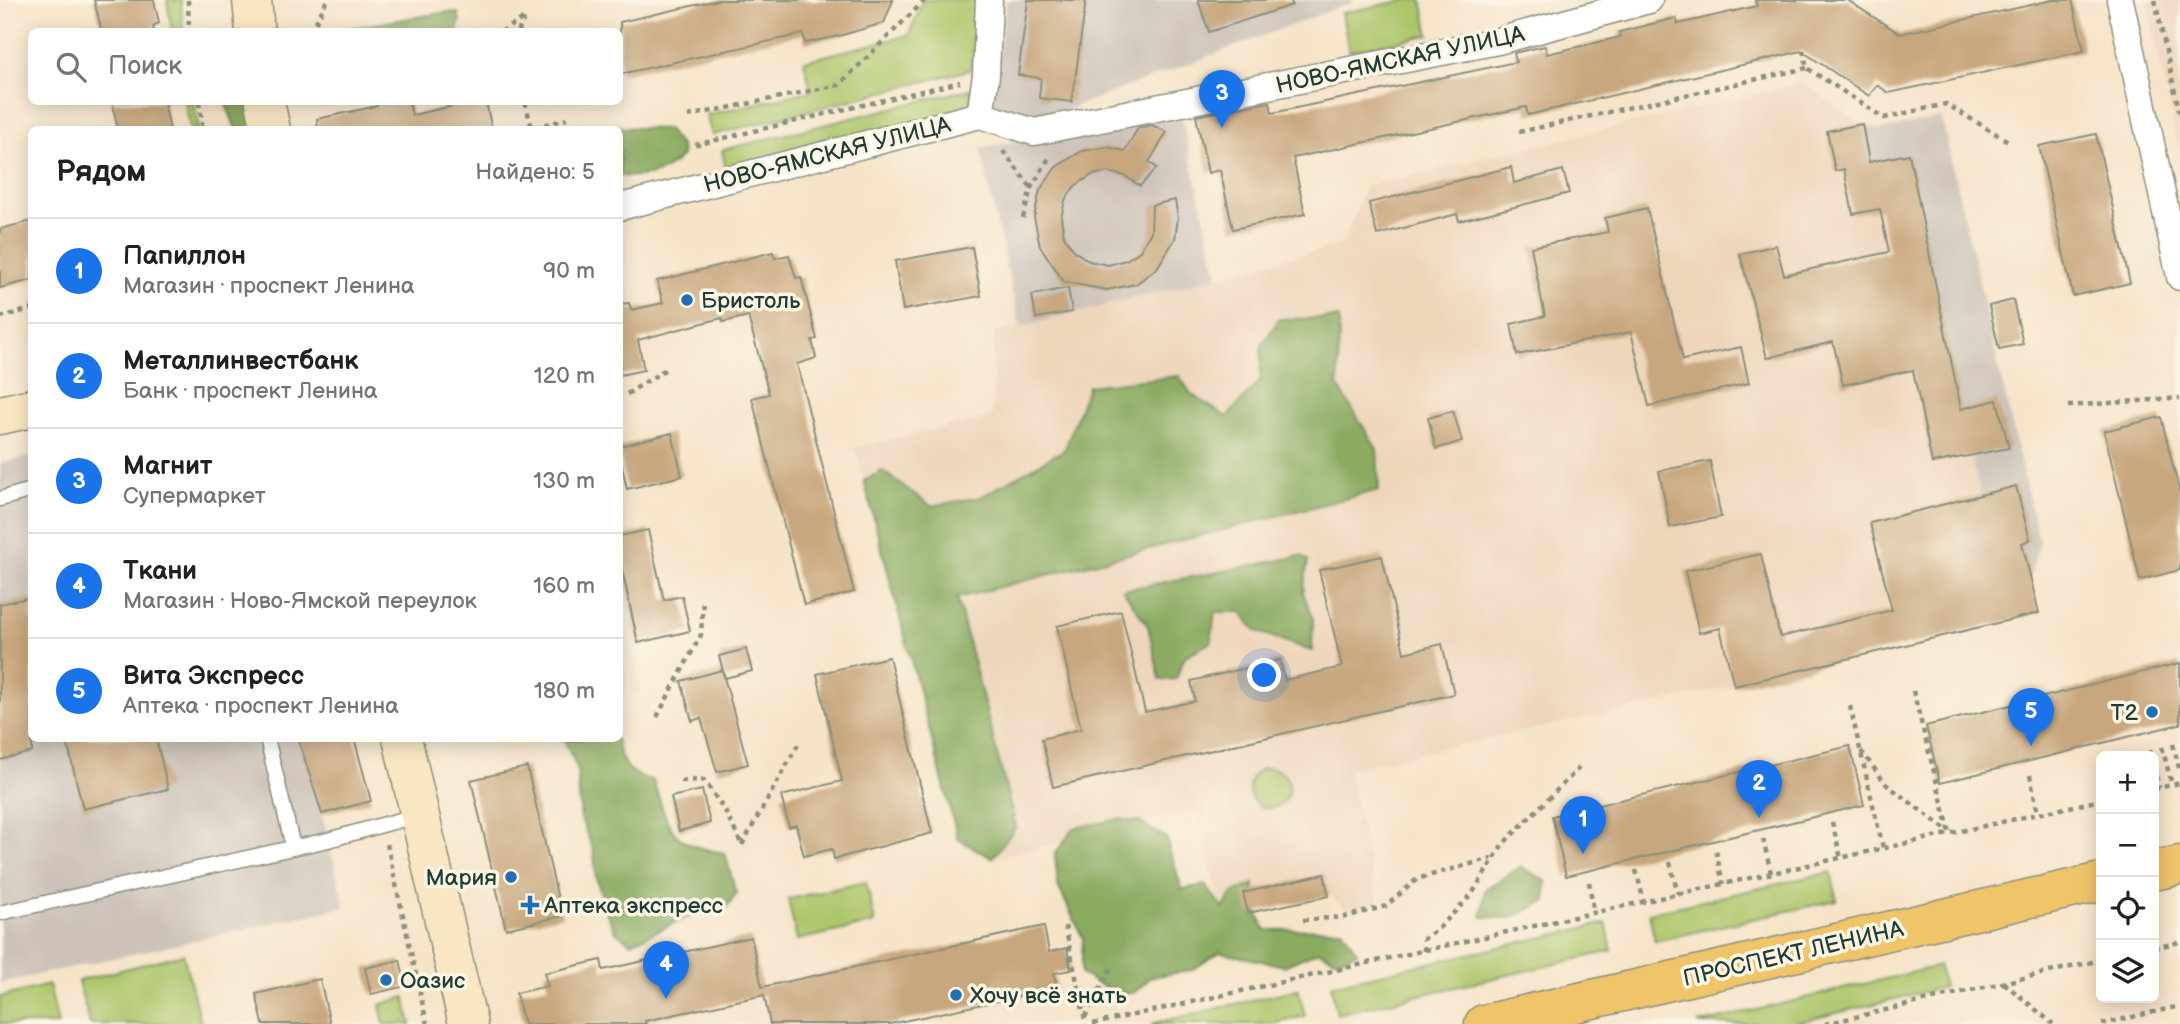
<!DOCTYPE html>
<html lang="ru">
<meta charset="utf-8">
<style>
:root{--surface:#fff;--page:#f2f2f2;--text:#202124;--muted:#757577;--line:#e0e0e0;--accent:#1a73e8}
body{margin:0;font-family:"Balsamiq Sans",sans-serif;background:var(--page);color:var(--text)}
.controls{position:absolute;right:21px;bottom:21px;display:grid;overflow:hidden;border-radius:10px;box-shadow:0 4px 18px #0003}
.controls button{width:63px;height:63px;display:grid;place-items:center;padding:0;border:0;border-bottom:2px solid var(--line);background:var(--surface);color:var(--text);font:35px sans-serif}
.you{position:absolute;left:1265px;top:676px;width:24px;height:24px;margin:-18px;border:5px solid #fff;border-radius:50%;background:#1a73e8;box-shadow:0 0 0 10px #1a73e833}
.badge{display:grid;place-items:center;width:46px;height:46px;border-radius:50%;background:var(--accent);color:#fff;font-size:23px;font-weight:700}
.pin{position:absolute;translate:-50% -58px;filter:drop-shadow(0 2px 4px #0008)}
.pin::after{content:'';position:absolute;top:37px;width:24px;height:21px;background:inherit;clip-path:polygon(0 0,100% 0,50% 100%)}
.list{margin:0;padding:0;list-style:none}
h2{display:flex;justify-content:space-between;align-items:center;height:91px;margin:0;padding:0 28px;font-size:30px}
h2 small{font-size:23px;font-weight:400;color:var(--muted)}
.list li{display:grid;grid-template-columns:46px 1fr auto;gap:21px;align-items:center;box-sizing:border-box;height:105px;padding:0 28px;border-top:2px solid var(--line)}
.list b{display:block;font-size:26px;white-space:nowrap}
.list p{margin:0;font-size:23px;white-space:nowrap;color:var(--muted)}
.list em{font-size:23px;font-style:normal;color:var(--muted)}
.icon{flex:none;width:38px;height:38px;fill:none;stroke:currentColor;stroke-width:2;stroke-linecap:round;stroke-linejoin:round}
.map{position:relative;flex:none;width:2180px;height:1024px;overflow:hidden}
.search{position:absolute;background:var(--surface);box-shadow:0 4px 18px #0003;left:28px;top:28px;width:595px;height:77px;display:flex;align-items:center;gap:18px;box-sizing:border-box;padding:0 24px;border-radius:10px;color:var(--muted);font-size:26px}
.panel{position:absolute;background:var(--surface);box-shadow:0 4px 18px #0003;left:28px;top:126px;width:595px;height:616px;border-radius:10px}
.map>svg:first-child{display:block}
.built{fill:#eed6bb}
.industrial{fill:#ccc2b9}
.green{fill:#adc66c;stroke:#668250;stroke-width:2}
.forest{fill:#8aab60;stroke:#54744a;stroke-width:2}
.building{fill:#c8a77e}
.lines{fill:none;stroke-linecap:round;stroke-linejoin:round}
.lane-casing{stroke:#8a907e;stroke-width:17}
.street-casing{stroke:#8a907e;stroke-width:29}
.secondary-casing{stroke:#8a907e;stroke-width:41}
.primary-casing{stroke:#8a907e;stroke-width:41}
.path{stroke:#8a907e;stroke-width:4.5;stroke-dasharray:5 5;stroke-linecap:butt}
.lane{stroke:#fff;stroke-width:14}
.street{stroke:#fff;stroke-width:26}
.secondary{stroke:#f9e7c3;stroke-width:38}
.primary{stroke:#f0c469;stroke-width:38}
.poi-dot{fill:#1f6fb2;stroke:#fcf5e5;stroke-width:2.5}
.labels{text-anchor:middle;stroke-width:7;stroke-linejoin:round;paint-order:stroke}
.street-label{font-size:23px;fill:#1f3d34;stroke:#fcf5e5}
.poi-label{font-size:23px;fill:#1f3d34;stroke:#fcf5e5;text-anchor:start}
</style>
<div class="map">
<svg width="2180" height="1024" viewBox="0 0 2180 1024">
<rect width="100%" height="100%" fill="#fcf5e5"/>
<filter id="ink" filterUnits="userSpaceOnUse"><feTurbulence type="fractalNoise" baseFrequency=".0143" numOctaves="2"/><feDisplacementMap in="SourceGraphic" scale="14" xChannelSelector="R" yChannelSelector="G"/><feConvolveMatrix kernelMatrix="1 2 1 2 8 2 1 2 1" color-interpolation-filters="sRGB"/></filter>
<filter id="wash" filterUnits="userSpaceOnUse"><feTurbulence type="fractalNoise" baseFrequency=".00686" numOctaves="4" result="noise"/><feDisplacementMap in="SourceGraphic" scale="28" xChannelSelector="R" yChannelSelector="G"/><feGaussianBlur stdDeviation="1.57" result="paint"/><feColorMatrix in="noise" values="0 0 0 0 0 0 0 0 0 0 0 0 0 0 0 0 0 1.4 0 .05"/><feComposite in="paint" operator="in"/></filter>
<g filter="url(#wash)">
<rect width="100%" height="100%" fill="#f6e4c9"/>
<!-- built -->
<path class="built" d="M2147,0H2180V156Z
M1802,83L1862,124L1835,171L1844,169L1880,209L1932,463L1971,456L1979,496L1887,592L1892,610L1726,651L1735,686L1348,769L1378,903L1347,910L1329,895L1310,900L1264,912L1250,932L1227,939L1197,810L992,858L958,839L855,447L992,417L994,333L1343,244L1366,186Z
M620,609L641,693L620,698Z"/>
<!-- industrial -->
<path class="industrial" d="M1007,0H1352L1353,2L1039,120L991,110Z
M1180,110L1218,277L1020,327L980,148Z
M1941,117L2039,543L2030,577L2039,613L1735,686L1726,650L1892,610L1887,592L1996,564L1971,456L1932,463L1880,209L1853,214L1844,170L1835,171L1827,131L1862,124L1880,130Z
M31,456L32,738L354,739L371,801L322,814L345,907L0,983V463Z"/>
<!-- green -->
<path class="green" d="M167,0H181L183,31H172Z
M923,0H981L970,70L712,135L706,115L811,91L804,61L909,35Z
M1406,0H1422L1429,35L1349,51L1342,13Z
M970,89L975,108L726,169L722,150Z
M185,102H194L199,129H190Z
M1249 788a20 20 0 1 1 40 0a20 20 0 1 1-40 0Z
M1831,872L1837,900L1655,941L1649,913Z
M866,882L875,923L797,940L788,899Z
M1606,923L1612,951L1337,1014L1331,985Z
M183,954L201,1024H90L78,981Z
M1939,966L1944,987L1791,1024H1698Z
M49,985L58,1024H0V997Z
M1298,989L1305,1016L1273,1024H1151Z
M405,997L411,1024H384L380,1005Z"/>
<!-- forest -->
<path class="forest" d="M448,12L458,13L460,21L457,31H332Z
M225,102H252L256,129H236Z
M572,126L667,129L681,147L682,156C662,176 647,177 620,176V130L566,129Z
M1339,318L1338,386L1377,449L1379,490L957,598L1016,827L992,858L958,839L864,481L882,471L931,506L981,497L1065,449L1088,386L1179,376L1191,394L1227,417L1260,381L1262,345L1279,319Z
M1301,556L1308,560L1303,592L1313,619L1312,651L1256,631L1241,612H1215L1211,642L1185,656L1176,679L1160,680L1148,626L1123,590Z
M564,739H616C623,768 625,771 653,781C671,831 667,844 725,853L736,894L725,909L692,915L631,943L615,931L607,914L596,877L594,852L581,819L577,768Z
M1119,819L1139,822L1166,838L1182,889L1205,885L1223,908L1233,893L1254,884L1255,908L1265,930L1342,929L1357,952L1338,960L1318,951L1284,966L1220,952L1192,970L1151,977L1134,993H1115L1081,974L1083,938L1058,886L1055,854L1074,828Z
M1521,867L1546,881V901L1511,918L1482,917L1485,889Z"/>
<g id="blocks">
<!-- building -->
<path class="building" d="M94,0H154L159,23L153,26L154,32H102Z
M718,0H893L884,23L839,36L805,43L803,34L620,74V22Z
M1028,0H1086L1072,102L1039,98L1041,78L1018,75Z
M1198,0H1291L1292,5L1209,32Z
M1755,0H1847L1900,34L2053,0H2072L2084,51L1889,93L1877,85L1869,96L1802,51L1528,115L1526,107L1293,158L1305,214L1233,229L1220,170L1208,173L1196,116L1270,102L1272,113L1516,62L1514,53L1545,46L1547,54L1620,37L1619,32L1676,18L1678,24L1757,6Z
M112,102H164L170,130H118Z
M376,102H409L412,115L471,102H486L492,130H318L317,119L377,106Z
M1862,124L1869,162L1909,154L1961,409L1997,400L2009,448L1932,463L1913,370L1843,385L1833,342L1767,358L1740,254L1776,245L1784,275L1889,252L1880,209L1853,214L1844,169L1835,171L1827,131Z
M1152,125L1167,132L1149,162L1157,168L1140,186L1125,176L1108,172L1092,175L1075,186L1065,200L1061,218L1064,236L1074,251L1089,261L1108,265L1126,260L1140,251L1151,232L1152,205L1175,200L1178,218L1175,239L1157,268L1136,284L1107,290L1064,282L1040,246L1034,217L1040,190L1056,167L1082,151L1107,147L1125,151L1138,128Z
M2096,134L2130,283L2073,296L2039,146Z
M1511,167L1514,183L1563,170L1569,193L1459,221L1457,214L1377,235L1369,203Z
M1647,208L1683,360L1741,347L1749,383L1649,406L1631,332L1517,355L1511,324L1545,316L1531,247L1608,232L1605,218Z
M32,221V280L0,288V229Z
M972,247L981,296L903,310L895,261Z
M773,252L775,258L789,255L796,278L801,277L817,339L812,340L816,358L797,364L854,592L804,605L752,398L769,394L748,316L723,322L722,318L638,340L644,370L620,375V304L629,303L631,310L663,303L657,281Z
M1068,288L1072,312L1036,318L1032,295Z
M2013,300L2023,344L1999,349L1989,306Z
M1453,411L1462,441L1436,449L1428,418Z
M2161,417L2180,494V570L2140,580L2104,431Z
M672,433L682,476L627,489L620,457V446Z
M1710,461L1721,517L1670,527L1659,471Z
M2016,486L2030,540L2022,543L2039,613L1734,686L1720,628L1699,633L1685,571L1761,554L1780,637L1892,610L1870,523Z
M648,530L664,600L682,596L690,631L638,643L620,560V536Z
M1382,556L1404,653L1442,644L1454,694L1053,787L1042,739L1081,729L1057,626L1121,611L1145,712L1195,701L1191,681L1280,660L1285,680L1342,667L1319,570Z
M32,597V752L0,760V604Z
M746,649L752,671L725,678L719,656Z
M889,657L932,833L834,859L832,849L804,856L796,825L789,827L781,796L842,781L817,674Z
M2180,663V724L1940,783L1926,726Z
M722,670L748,764L717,772L701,718L692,721L681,681Z
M66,738H156L168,789L83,809Z
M298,738H354L371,801L322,814Z
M1850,746L1864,805L1566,876L1552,816Z
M527,767L562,916L506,929L471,780Z
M702,790L710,823L679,831L671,797Z
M1324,874L1329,896L1248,913L1243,893Z
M1044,926L1049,952L1067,948L1071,970L1054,973L1057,988L890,1024H770L764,995L645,1021L646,1024H524L516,993L548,986L544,973L601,960L603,970L751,937L762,987Z
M400,960L406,986L371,994L365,968Z
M320,979L330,1024H263L256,994Z"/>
</g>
</g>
<g filter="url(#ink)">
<use href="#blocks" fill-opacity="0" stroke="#8a907e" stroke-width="2"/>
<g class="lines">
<defs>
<path id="lane" d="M0,499L32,490
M267,738L293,847
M0,913L328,840L418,815"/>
<path id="street" d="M2120,0L2180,277
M980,115L986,75L989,0
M620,207L980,115L1034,132L1498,41L1649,0"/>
<path id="secondary" d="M252,0L255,32
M265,102L271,130
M0,415L32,408
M402,738L468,1024"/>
<path id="primary" d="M2154,871L2180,865
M1484,1024L2101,882"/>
</defs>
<!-- lane casing -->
<use href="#lane" class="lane-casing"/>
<!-- street casing -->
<use href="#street" class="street-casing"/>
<!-- secondary casing -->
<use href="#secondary" class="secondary-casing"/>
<!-- primary casing -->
<use href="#primary" class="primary-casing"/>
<!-- path -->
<path class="path" d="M188,0L189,32
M2155,0L2180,115
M311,32L327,0
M501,32L524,18
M518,32L524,19
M1803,50L1807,68L1884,118L1946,104L2008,141
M199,102L203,130
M525,102L532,128L567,119
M688,116L839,85L925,0
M1519,132L1807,68
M695,145L960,82
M1003,151L1031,188
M1023,218L1031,188L1049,158
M0,317L32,309
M627,394L666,369
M2068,406L2180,398
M1913,691L1950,833
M1850,706L1883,848
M657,717L701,635L703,599
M2173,744L2180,772
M2162,747L2172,785
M2150,750L2151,756
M1861,751L1886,784L1949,832
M2154,766L2159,788
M2030,775L2038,814
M681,781L704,780L725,811L742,845
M2154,789L2180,783
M1832,822L1841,858
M1763,839L1771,873
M387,844L427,1024
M742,845L800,741
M1716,851L1723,884
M1670,862L1678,894
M1636,870L1644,902
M1589,882L1594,913
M1303,920L1345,917L1386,906L1417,879L1492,858
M1065,926L1086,1024
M2154,948L2180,942
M1424,951V939L1439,928L1472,894L1503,844L1579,768
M2004,983L2053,1024
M1085,1017L1113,964
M712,1021L713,1024
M1093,1024L2101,800
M1825,1024L2101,960
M2102,1024L2180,1006"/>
<!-- lane -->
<use href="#lane" class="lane"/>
<!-- street -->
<use href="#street" class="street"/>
<!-- secondary -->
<use href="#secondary" class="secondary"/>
<!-- primary -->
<use href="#primary" class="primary"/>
</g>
</g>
<!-- markers -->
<g class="poi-dot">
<circle cx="687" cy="300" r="7"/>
<circle cx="2152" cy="712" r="7"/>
<circle cx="511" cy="877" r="7"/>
<path d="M526.5 894.5h7v7h7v7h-7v7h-7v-7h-7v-7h7z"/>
<circle cx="386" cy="980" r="7"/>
<circle cx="956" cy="995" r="7"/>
</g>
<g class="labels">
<!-- street labels -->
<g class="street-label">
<text transform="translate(1400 59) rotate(-12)" y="8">НОВО-ЯМСКАЯ УЛИЦА</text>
<text transform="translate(827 154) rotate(-14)" y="8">НОВО-ЯМСКАЯ УЛИЦА</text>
<text transform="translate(1793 953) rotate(-13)" y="8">ПРОСПЕКТ ЛЕНИНА</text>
</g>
<!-- poi labels -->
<g class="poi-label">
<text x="701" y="308">Бристоль</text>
<text x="2138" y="720" text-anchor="end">T2</text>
<text x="497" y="885" text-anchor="end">Мария</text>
<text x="544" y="913">Аптека экспресс</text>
<text x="400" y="988">Оазис</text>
<text x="970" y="1003">Хочу всё знать</text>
</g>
</g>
</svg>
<div class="controls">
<button>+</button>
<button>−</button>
<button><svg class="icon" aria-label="locate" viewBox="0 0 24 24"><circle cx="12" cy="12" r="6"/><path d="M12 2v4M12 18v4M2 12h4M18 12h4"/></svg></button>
<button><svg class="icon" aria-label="layers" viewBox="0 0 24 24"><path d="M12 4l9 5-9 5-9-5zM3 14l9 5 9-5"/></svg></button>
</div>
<div class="you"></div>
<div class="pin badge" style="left:1583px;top:854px">1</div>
<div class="pin badge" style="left:1759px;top:818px">2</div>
<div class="pin badge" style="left:1222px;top:128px">3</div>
<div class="pin badge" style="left:666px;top:999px">4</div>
<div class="pin badge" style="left:2031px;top:746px">5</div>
<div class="search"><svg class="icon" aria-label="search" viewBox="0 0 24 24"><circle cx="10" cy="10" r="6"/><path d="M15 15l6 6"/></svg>Поиск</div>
<section class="panel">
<h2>Рядом<small>Найдено: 5</small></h2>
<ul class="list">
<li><span class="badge">1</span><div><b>Папиллон</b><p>Магазин · проспект Ленина</p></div><em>90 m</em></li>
<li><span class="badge">2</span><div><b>Металлинвестбанк</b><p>Банк · проспект Ленина</p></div><em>120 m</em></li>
<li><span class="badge">3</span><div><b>Магнит</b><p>Супермаркет</p></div><em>130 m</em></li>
<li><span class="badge">4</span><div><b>Ткани</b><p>Магазин · Ново-Ямской переулок</p></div><em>160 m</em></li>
<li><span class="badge">5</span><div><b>Вита Экспресс</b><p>Аптека · проспект Ленина</p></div><em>180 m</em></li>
</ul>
</section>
</div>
